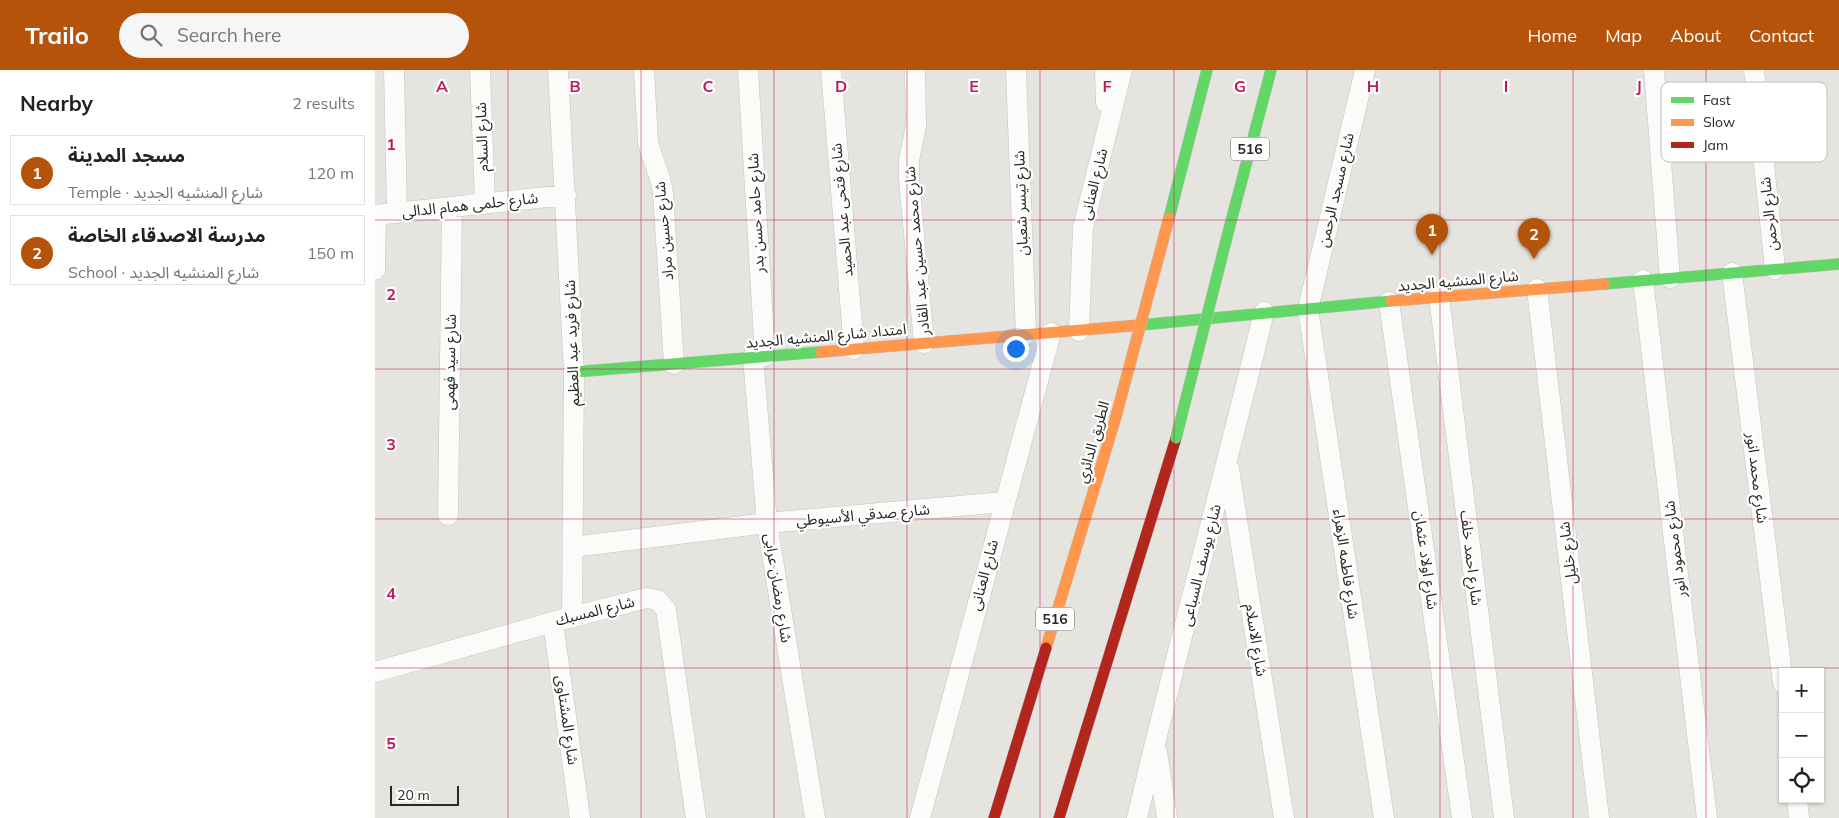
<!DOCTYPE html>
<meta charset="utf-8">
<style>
:root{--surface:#fff;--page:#f6f6f6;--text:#222;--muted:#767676;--line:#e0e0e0;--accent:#b45309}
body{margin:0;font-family:Mulish,"Noto Sans Arabic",sans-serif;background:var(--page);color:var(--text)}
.controls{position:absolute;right:15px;bottom:15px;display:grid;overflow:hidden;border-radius:0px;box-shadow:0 1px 4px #0004}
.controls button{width:45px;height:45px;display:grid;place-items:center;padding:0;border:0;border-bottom:1px solid var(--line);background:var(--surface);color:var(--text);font:25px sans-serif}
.scale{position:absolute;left:15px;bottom:12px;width:69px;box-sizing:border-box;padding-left:5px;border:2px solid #282828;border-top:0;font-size:14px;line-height:18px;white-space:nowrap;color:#282828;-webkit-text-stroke:4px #fff;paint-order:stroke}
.you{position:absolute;left:640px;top:278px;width:18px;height:18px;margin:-12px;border:4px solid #fff;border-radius:50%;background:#1a73e8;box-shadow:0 0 0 8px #1a73e833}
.badge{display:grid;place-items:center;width:32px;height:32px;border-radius:50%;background:var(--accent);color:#fff;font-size:16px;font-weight:700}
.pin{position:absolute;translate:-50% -41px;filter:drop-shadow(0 1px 2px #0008)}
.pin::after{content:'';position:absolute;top:26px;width:18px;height:15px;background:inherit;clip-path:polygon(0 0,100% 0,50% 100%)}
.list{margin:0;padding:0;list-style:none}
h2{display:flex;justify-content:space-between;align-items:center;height:65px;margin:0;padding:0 20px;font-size:21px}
h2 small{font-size:16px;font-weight:400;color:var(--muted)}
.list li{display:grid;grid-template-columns:32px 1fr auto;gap:15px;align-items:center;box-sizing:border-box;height:70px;margin:0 10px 10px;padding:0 10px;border:1px solid var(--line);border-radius:0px}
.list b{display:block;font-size:19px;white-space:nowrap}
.list p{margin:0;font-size:16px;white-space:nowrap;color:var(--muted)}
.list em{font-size:16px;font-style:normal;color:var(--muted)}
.icon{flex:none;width:28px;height:28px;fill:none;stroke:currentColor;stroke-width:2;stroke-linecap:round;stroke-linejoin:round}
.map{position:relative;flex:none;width:1464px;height:748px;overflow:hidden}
header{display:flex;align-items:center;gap:30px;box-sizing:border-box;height:70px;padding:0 25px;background:var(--accent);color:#fff}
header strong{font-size:24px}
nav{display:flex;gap:28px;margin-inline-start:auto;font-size:18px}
.search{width:350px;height:45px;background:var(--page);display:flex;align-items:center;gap:12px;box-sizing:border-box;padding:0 18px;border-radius:28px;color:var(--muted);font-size:19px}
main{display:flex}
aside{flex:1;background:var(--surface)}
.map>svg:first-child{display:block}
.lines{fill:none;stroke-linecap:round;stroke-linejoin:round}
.street-casing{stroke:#c4c3c3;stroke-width:21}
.fast-casing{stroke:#c4c3c3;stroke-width:12}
.slow-casing{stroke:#c4c3c3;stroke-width:12}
.jam-casing{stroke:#c4c3c3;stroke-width:12}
.street{stroke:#fbfbfa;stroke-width:20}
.fast{stroke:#63d668;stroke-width:11}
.slow{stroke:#ff974d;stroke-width:11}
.jam{stroke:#b3261e;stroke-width:11}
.fast-bridge-casing{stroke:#c3c2c0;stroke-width:12;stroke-linecap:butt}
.slow-bridge-casing{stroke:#c3c2c0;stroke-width:12;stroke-linecap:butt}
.fast-bridge{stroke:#63d668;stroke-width:11}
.slow-bridge{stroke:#ff974d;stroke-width:11}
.grid{fill:none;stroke:#c2185b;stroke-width:1;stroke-opacity:0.55}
.labels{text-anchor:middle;stroke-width:4.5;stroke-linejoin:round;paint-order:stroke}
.shield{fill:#fff;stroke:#686868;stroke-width:1}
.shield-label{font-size:14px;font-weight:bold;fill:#282828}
.street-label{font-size:15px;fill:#282828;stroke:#fff}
.key{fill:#fff;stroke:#bebebe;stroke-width:1}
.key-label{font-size:14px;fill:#282828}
.grid-label{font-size:16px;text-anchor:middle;font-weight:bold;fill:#c2185b;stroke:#fff;stroke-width:4.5;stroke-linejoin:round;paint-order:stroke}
</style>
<header>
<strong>Trailo</strong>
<div class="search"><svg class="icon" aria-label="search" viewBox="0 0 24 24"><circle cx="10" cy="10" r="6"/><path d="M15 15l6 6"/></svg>Search here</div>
<nav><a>Home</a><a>Map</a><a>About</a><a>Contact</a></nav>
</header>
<main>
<aside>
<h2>Nearby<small>2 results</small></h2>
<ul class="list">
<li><span class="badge">1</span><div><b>مسجد المدينة</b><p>Temple · شارع المنشيه الجديد</p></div><em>120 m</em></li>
<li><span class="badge">2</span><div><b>مدرسة الاصدقاء الخاصة</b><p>School · شارع المنشيه الجديد</p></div><em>150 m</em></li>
</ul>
</aside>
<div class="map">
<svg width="1464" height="748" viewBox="0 0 1464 748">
<rect width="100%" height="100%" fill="#e6e4de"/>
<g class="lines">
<defs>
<path id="street" d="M19,0L22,143
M105,0L110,134
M183,0L199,302L197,547
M269,0L273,72C277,90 286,105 288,123L299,294
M373,0L390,286
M456,0L479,279
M540,0L541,56L534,90V109L549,273
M641,0L651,265
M730,0L731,33
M990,0L933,239L1009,748
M1279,0L1295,208
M1379,0L1400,199
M0,145L191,125
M0,200L1,145
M1357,203L1408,613
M1268,210L1332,748
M1162,219L1224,748
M1064,227L1129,748
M1014,232L1087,748
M704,261L708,158L747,0
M378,287L392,453L440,748
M854,399L909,748
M73,445L77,138
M198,477L392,453L629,432
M178,552L205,748
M0,602L178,552L271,528L283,530L291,540L321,748
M782,682L792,748
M1422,729L1424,748
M545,748L676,263
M762,748C802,579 848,411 889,242"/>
<path id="fast" d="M794,148L832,0
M854,159L896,0
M1229,214L1464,194
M766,255L1016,231
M199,302L446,282"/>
<path id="slow" d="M1016,231L1229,214
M446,282L766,255
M671,578L740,350"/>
<path id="jam" d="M619,748L671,578
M684,748L801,368"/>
</defs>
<!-- street casing -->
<use href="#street" class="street-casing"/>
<!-- fast casing -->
<use href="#fast" class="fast-casing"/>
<!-- slow casing -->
<use href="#slow" class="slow-casing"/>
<!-- jam casing -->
<use href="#jam" class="jam-casing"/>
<!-- street -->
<use href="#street" class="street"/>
<!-- fast -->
<use href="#fast" class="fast"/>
<!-- slow -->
<use href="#slow" class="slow"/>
<!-- jam -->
<use href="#jam" class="jam"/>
<defs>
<path id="fast-bridge" d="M801,368L854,159"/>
<path id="slow-bridge" d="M740,350L794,148"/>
</defs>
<!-- fast-bridge casing -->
<use href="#fast-bridge" class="fast-bridge-casing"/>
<!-- slow-bridge casing -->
<use href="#slow-bridge" class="slow-bridge-casing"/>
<!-- fast-bridge -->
<use href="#fast-bridge" class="fast-bridge"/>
<!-- slow-bridge -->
<use href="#slow-bridge" class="slow-bridge"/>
</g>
<!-- grid -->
<path class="grid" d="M133,0V748M266,0V748M399,0V748M532,0V748M665,0V748M799,0V748M932,0V748M1065,0V748M1198,0V748M1331,0V748M0,150H1464M0,299H1464M0,449H1464M0,598H1464"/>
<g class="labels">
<!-- shield labels -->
<g class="shield">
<rect x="856" y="67.5" width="38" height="23" rx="4"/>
<rect x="661" y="537.5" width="38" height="23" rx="4"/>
</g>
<g class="shield-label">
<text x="875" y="84">516</text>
<text x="680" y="554">516</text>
</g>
<!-- street labels -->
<g class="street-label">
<text transform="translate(107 67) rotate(-92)" y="5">شارع السلام</text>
<text transform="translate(719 114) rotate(-76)" y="5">شارع العنانى</text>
<text transform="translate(961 120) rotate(-77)" y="5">شارع مسجد الرحمن</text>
<text transform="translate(646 133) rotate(-92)" y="5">شارع تيسر شعبان</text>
<text transform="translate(95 135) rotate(-6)" y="5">شارع حلمى همام الدالى</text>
<text transform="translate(467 140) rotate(-95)" y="5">شارع فتحى عبد الحميد</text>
<text transform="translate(381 143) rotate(-93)" y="5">شارع حامد حسن بدر</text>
<text transform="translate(1394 144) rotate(-96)" y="5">شارع الرحمن</text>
<text transform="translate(289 161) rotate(-95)" y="5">شارع حسين مراد</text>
<text transform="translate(542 181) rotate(-95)" y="5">شارع محمد حسين عبد القادر</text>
<text transform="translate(1083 211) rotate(-5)" y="5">شارع المنشيه الجديد</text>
<text transform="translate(451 266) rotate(-5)" y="5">امتداد شارع المنشيه الجديد</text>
<text transform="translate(197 273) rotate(-92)" y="5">شارع فريد عبد العظيم</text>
<text transform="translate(75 292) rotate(-89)" y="5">شارع سيد فهمى</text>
<text transform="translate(718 372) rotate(-74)" y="5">الطريق الدائري</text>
<text transform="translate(1382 408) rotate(83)" y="5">شارع محمد انور</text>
<text transform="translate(488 445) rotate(-5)" y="5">شارع صدقي الأسيوطي</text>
<text transform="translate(1300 479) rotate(-97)" y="5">شارع محمود انور</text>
<text transform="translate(1193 483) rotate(-97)" y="5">شارع خليل</text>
<text transform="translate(1096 488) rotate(83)" y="5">شارع احمد خلف</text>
<text transform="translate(1051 490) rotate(82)" y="5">شارع اولاد عثمان</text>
<text transform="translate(971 494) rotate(82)" y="5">شارع فاطمه الزهراء</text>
<text transform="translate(826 495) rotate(-76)" y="5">شارع يوسف السباعى</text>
<text transform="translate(609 505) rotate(-75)" y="5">شارع العنانى</text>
<text transform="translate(403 518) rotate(81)" y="5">شارع رمضان عرابى</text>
<text transform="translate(220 541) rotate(-14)" y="5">شارع المسبك</text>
<text transform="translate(881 570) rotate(81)" y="5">شارع الاسلام</text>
<text transform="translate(192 650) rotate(82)" y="5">شارع المشتاوى</text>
</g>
</g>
<!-- legend -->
<rect x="1286" y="12" width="166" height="80" rx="8" class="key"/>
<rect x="1296" y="27" width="23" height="6" fill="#63d668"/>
<rect x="1296" y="49" width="23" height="7" fill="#ff974d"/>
<rect x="1296" y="72" width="23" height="6" fill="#b3261e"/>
<g class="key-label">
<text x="1328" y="35">Fast</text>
<text x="1328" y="57">Slow</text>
<text x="1328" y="80">Jam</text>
</g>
<g class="grid-label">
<text x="67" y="22">A</text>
<text x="200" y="22">B</text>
<text x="333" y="22">C</text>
<text x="466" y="22">D</text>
<text x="599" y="22">E</text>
<text x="732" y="22">F</text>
<text x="865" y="22">G</text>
<text x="998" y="22">H</text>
<text x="1131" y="22">I</text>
<text x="1264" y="22">J</text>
<text x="16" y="80">1</text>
<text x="16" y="230">2</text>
<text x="16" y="380">3</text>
<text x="16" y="529">4</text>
<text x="16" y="679">5</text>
</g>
</svg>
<div class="controls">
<button>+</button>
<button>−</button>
<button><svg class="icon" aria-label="locate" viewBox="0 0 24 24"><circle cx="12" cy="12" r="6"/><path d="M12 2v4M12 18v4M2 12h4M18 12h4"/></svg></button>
</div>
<div class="scale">20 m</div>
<div class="you"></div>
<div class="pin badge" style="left:1057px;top:185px">1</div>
<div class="pin badge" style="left:1159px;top:189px">2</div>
</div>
</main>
